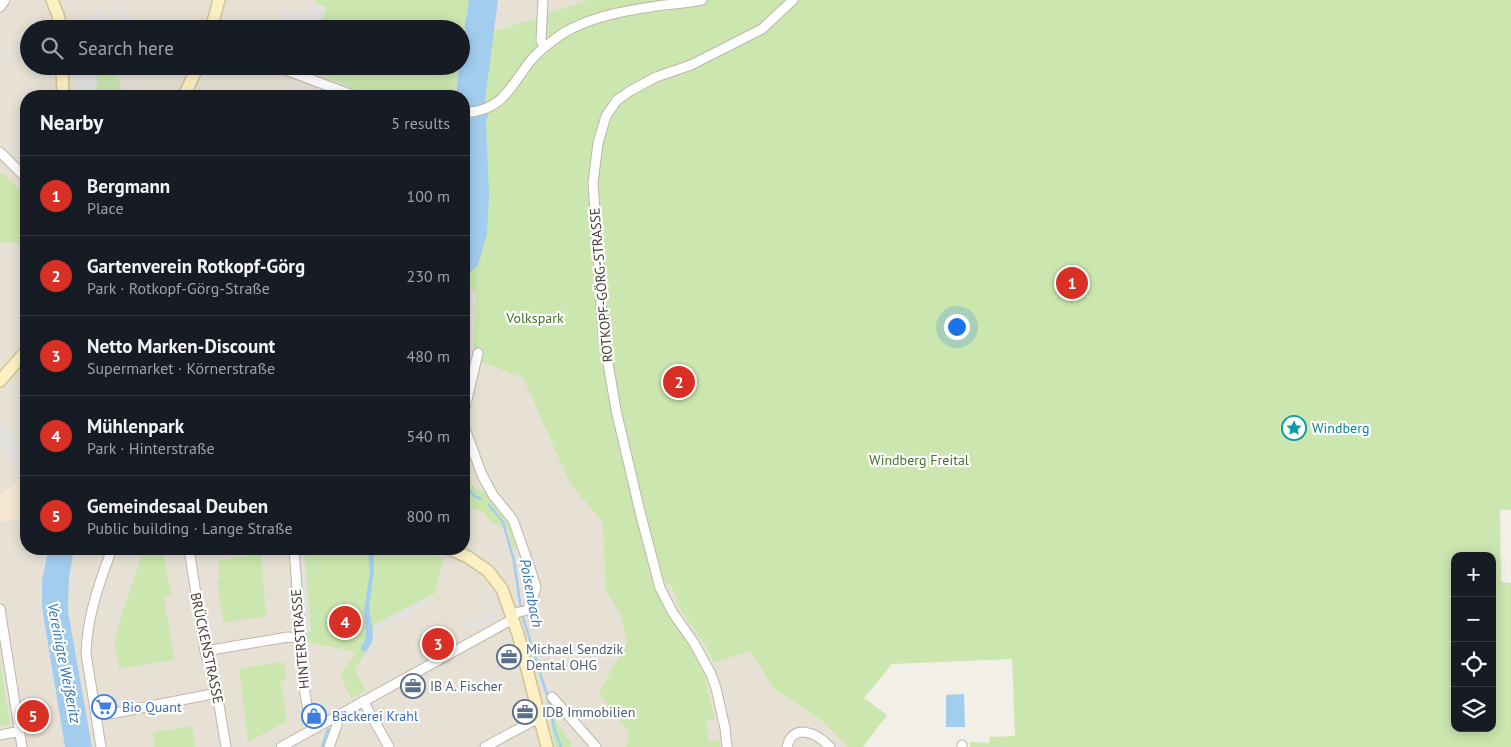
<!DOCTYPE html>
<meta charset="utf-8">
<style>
:root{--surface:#171b24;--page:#20242c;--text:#f1f3f6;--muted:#9ea1a6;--line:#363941;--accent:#d93025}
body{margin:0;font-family:"PT Sans",sans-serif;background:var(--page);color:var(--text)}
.controls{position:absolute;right:15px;bottom:15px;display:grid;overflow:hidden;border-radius:10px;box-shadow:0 2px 12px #0003}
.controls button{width:45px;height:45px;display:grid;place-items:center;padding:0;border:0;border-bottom:1px solid var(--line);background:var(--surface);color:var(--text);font:25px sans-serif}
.you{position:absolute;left:956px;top:326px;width:18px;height:18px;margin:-12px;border:4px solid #fff;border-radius:50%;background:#1a73e8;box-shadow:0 0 0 8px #1a73e833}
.badge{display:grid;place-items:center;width:32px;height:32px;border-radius:50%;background:var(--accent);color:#fff;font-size:16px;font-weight:700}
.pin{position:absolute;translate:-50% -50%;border:2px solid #fff;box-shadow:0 1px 5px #0006}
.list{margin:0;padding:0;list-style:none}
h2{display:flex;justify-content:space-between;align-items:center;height:65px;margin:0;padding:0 20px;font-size:21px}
h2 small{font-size:16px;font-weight:400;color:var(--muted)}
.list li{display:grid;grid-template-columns:32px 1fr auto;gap:15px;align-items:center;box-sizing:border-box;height:80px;padding:0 20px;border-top:1px solid var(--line)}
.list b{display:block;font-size:19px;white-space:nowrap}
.list p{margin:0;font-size:16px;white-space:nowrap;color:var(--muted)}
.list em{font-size:16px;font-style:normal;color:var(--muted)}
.icon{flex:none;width:28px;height:28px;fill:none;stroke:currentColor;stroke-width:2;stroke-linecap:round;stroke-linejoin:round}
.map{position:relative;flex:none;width:1511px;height:747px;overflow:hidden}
.search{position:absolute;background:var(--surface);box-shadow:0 2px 12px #0003;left:20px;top:20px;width:450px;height:55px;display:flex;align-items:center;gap:12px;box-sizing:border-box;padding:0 18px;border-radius:28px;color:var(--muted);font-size:19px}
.panel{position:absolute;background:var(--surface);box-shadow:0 2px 12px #0003;left:20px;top:90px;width:450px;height:465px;border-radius:20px}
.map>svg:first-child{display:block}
.residential{fill:#e6e1d4}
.commercial{fill:#f4e6d1}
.industrial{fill:#e5e0da}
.green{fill:#cbe6af;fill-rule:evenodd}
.parking{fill:#e3e1de}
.water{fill:#a2cdef}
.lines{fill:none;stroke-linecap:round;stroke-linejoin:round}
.stream{stroke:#a2cdef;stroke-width:2.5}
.street-casing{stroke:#beb7a8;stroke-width:11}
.secondary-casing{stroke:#d2c396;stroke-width:14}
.street{stroke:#fff;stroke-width:9}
.secondary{stroke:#fdf1c4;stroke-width:11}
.labels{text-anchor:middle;stroke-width:4.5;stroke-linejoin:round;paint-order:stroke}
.street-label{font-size:14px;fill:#453f35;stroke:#fff}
.park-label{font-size:14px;fill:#44752a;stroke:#fff}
.culture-label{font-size:14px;fill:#0d838f;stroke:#fff;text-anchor:start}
.service-label{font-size:14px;fill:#4e5e75;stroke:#fff;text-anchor:start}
.shop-label{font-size:14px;fill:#366cbe;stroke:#fff;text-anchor:start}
.water-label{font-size:15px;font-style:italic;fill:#3075af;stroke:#fff}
</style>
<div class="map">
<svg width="1511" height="747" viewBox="0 0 1511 747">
<rect width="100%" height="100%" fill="#f2efe6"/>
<!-- residential -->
<path class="residential" d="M0,0H315L314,2L319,29H29V66H307L306,70L373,96H26V476L0,495Z
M498,0H588L493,32Z
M473,359L523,378L570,484L603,523L605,590H657L670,584L677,598L676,603L706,647L712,663L751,650L773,688L822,721L848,747H92L68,611L69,577L74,549H464V397Z
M26,518V549H48L44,566L42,608L65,747H0V522Z"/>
<!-- commercial -->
<path class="commercial" d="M26,476V518L0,522V495Z"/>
<!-- industrial -->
<path class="industrial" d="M464,290H476L473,359L464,397Z"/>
<!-- green -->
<path class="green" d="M316,0H469L461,52V29H319L326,7L314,3Z
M588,0H1511V510H1500L1501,582L1511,583V747H970V742L989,743L990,737L1015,736L1012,659L892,664L864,698L887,715L863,747H848L822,721L773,688L751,651L713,663L706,647L676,603L677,598L670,584L657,590L673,623L689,644L705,677L715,720L706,721L709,741L719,740L720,747H626L629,733L599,692L627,643L621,615L605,590L603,523L570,484L523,378L473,359L476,290H464V278L478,265L486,122L488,116L485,101L493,32ZM1455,556H1492V728H1455Z
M91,66H110L120,80L119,87L129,96H103L97,93V75L92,74Z
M307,66H459L456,96H373L305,70Z
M0,174H4L26,196L25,242L0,243Z
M464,472C472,484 473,492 489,492L512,521L519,547L513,548L507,528L491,523L484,512L464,507Z
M144,549H163L171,595L164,597L174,660L119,669L115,642L118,627Z
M249,549H261L266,616L223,623L217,580L220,579L218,563L216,561L250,556Z
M304,549H412L444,558L435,593L374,625L372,642L355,669L365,691L351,698L340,675L356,652L306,642V632L311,631Z
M0,660L10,725L0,726Z
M284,662L286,680L280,681L287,721L248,742L239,668Z
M546,699H551L558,713L556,722L571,743V747H555Z
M192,726L195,747H154L153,732Z"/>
<!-- parking -->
<path class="parking" d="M314,3L326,7L319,29H305Z
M118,5L122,11L127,8L142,29H127L112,8Z
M285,7L306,15L301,29H277Z
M101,8L110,20L105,23L107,26L113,23L117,29H83L79,24Z
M18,39L29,45V49L25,56L15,60L8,56Z
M75,66H91L92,74H97V93L103,96H76Z
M3,425L11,432L26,452V470L17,471L16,464L0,443V429Z
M297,549H304L311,631L306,632Z
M492,593L500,608L494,610L497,616L472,630L469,624L493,610L486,596Z
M424,599L427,605L377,631L374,625Z"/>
<!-- water -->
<path class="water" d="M469,0H498L485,101L488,116L486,122L489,196L487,233L478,265L464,278V96H456L459,66H461V52Z
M48,549H74L69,577L68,611L92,747H65L42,608V581Z
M368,549H373L374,571L369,606L373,634L372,642L366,652L360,649L365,640L366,632L364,610L370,572Z
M964,694L965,727H946V695Z"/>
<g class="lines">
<!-- stream -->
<path class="stream" d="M464,294L468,281V273
M464,483L474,496L481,499
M489,505L503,522L514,561L521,609
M522,614L547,695L555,731L561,747
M322,747L328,729"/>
<defs>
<path id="street" d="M543,0L541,41L545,46
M0,7L5,0
M275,66L355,96
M464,113C505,110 510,86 532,59C542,48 553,40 565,32C595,15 630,10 664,5C677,4 690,3 702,0
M0,152L26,178
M464,412L478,353
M464,426L482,475L493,495L513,520L530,568L536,587L532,601L527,610L512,614
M189,549L205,651L217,693L226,747
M294,549L305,694L310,719L314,728
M0,609L22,747
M205,651L288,637L299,638
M552,697L596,747
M363,701L389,747
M110,714L217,693
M0,735L20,731
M962,745V747
M101,747L86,654C87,617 99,583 112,549
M281,747L513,619
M329,747L337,725L334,718
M485,747L531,722L540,719
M727,747L725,728L716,688L711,674L694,643L673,613L660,588L640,512L616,410L603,334L593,183L598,143L606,116L617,100L630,91L656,77L691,65L762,29L793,0
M787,747C793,721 818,734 830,747"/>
<path id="secondary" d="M52,0L58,15L61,29
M211,29L219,0
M62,66L63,96
M184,96L198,66
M0,381L26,351
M449,549L468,557L488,571L502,589L518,634L547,747"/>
</defs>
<!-- street casing -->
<use href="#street" class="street-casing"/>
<!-- secondary casing -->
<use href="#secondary" class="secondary-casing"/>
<!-- street -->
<use href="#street" class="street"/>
<!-- secondary -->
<use href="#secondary" class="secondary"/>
</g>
<!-- icons -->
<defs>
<symbol id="sight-ring" viewBox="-11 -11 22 22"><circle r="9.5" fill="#fff" stroke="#0f9aa8" stroke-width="1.5"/><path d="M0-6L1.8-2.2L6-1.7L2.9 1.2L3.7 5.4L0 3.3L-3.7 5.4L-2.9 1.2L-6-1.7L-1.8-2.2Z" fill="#0f9aa8"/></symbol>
<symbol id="office-ring" viewBox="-11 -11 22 22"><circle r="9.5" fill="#fff" stroke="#5c6f8a" stroke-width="1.5"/><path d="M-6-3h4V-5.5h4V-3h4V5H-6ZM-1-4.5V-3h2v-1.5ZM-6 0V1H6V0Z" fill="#5c6f8a"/></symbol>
<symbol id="supermarket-ring" viewBox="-11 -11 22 22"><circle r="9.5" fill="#fff" stroke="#3f7fe0" stroke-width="1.5"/><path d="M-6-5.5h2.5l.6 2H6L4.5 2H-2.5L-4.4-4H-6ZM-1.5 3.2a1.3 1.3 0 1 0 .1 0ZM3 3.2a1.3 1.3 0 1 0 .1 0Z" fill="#3f7fe0"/></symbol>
<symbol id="shop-ring" viewBox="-11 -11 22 22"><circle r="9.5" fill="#fff" stroke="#3f7fe0" stroke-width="1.5"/><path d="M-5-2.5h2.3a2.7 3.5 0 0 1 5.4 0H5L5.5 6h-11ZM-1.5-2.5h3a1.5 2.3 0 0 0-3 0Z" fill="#3f7fe0"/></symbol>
</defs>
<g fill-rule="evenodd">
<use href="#sight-ring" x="1280" y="414" width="28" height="28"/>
<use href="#office-ring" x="495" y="643" width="28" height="28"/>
<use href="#office-ring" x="399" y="672" width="28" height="28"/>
<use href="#supermarket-ring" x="90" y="693" width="28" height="28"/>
<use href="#office-ring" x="511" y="698" width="28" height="28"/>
<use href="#shop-ring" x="300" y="702" width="28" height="28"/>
</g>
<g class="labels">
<!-- street labels -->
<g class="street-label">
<text transform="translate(601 285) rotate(-95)" y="5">ROTKOPF-GÖRG-STRASSE</text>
<text transform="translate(300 639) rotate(-95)" y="5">HINTERSTRASSE</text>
<text transform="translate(207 648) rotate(78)" y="5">BRÜCKENSTRASSE</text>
</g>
<!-- park labels -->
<g class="park-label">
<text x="535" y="323">Volkspark</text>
<text x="919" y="465">Windberg Freital</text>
</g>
<!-- culture labels -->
<g class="culture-label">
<text x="1312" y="433">Windberg</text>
</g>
<!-- service labels -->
<g class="service-label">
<text x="526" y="654">Michael Sendzik<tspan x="526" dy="16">Dental OHG</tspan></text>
<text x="430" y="691">IB A. Fischer</text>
<text x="542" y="717">IDB Immobilien</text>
</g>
<!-- shop labels -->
<g class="shop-label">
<text x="122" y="712">Bio Quant</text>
<text x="332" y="721">Bäckerei Krahl</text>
</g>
<!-- water labels -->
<g class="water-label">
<text transform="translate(531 593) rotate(79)" y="5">Poisenbach</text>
<text transform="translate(64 663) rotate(79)" y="5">Vereinigte Weißeritz</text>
</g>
</g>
</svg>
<div class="controls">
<button>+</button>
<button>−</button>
<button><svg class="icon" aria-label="locate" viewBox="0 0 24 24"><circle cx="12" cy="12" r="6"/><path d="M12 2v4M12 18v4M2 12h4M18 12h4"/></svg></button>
<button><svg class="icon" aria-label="layers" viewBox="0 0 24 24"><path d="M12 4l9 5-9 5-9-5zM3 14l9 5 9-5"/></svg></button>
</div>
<div class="you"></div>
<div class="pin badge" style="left:1072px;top:283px">1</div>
<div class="pin badge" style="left:679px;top:382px">2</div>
<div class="pin badge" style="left:438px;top:644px">3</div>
<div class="pin badge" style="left:345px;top:622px">4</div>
<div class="pin badge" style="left:33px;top:716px">5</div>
<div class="search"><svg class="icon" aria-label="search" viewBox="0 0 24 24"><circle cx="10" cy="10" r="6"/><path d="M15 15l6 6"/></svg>Search here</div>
<section class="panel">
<h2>Nearby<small>5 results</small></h2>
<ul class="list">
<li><span class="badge">1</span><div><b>Bergmann</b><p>Place</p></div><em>100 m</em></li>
<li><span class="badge">2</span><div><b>Gartenverein Rotkopf-Görg</b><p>Park · Rotkopf-Görg-Straße</p></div><em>230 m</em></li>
<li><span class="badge">3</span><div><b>Netto Marken-Discount</b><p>Supermarket · Körnerstraße</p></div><em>480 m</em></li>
<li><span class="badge">4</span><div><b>Mühlenpark</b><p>Park · Hinterstraße</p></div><em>540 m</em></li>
<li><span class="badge">5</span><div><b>Gemeindesaal Deuben</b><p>Public building · Lange Straße</p></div><em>800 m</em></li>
</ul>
</section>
</div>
